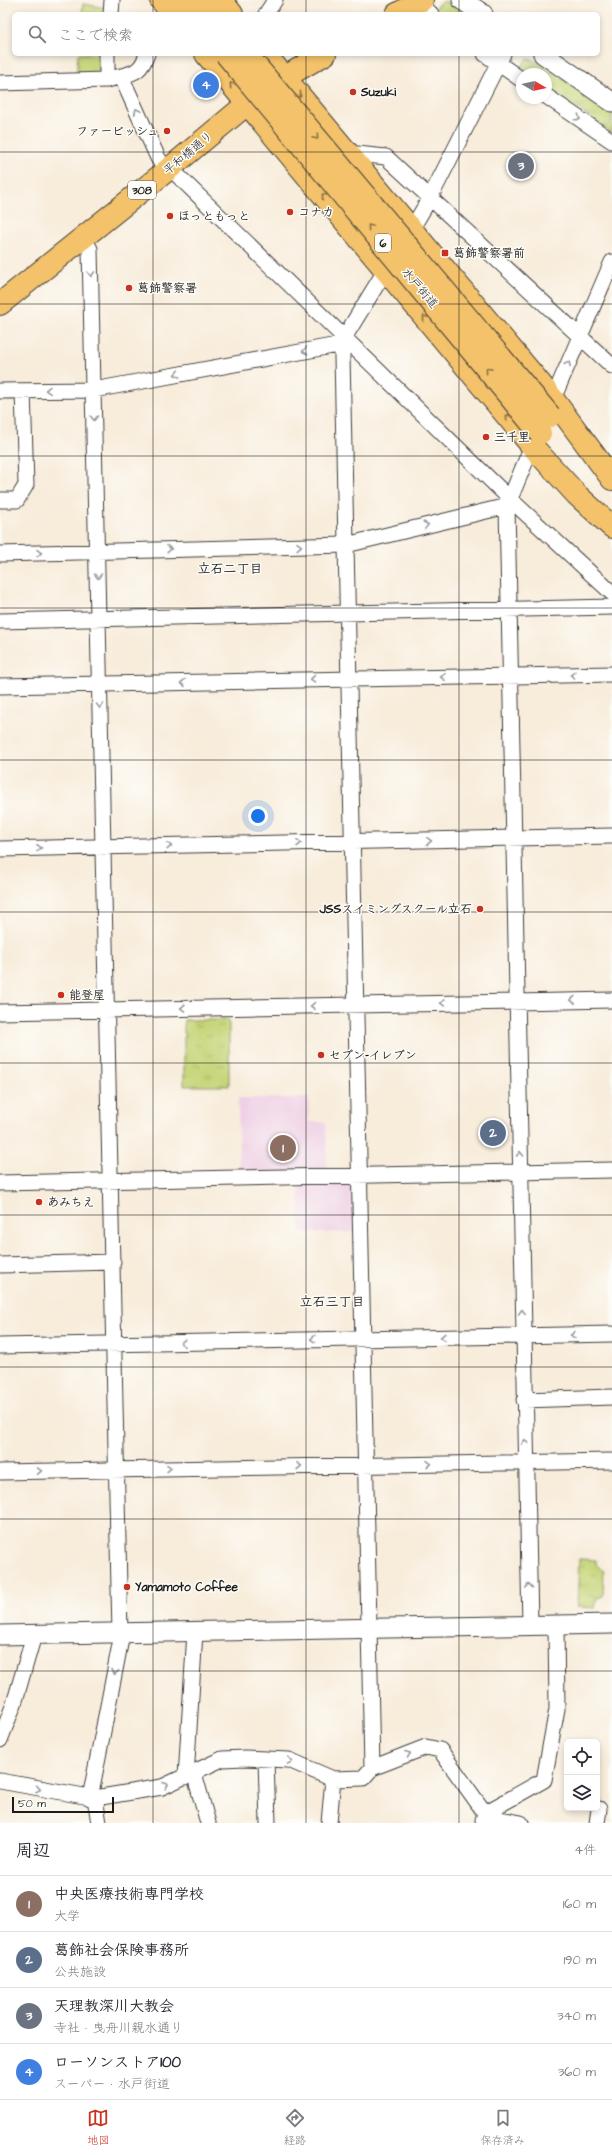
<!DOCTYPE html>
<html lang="ja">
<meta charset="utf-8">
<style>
:root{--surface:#fff;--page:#f2f2f3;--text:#2b2b33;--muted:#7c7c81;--line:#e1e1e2;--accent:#c8321e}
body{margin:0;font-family:"Architects Daughter","Klee One",sans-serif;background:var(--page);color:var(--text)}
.controls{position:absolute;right:12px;bottom:12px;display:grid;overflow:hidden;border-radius:6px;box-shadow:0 2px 6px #0003}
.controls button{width:36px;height:36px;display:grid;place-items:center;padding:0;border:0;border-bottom:1px solid var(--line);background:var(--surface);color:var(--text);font:20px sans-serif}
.compass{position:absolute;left:516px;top:68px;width:36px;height:36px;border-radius:50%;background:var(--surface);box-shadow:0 2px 6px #0003;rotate:99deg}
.scale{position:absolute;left:12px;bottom:10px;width:102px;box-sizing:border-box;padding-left:4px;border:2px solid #1c1c1c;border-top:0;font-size:11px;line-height:14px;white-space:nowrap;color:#1c1c1c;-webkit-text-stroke:3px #fdfcf7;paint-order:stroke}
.you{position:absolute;left:258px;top:816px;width:14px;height:14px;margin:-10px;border:3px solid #fff;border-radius:50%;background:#1a73e8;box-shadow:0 0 0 6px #1a73e833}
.badge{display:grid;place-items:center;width:26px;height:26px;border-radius:50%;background:var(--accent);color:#fff;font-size:13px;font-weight:700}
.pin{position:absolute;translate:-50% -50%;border:2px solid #fff;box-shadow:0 1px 4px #0006}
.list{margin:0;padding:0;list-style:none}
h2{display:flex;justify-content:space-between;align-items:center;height:52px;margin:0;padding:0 16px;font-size:17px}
h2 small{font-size:13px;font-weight:400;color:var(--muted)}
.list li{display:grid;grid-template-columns:26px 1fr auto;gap:12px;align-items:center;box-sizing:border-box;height:56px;padding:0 16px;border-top:1px solid var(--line)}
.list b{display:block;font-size:15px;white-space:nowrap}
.list p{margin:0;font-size:13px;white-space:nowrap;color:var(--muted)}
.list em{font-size:13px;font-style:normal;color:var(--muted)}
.icon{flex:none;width:22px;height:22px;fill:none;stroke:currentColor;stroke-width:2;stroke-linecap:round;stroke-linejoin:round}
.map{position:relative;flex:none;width:612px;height:1823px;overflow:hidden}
.search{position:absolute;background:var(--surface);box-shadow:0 2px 6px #0003;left:12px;right:12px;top:12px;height:44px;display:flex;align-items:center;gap:10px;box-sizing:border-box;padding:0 14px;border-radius:6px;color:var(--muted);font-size:15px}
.sheet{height:276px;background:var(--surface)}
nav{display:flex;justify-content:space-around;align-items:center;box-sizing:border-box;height:56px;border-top:1px solid var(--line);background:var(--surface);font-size:11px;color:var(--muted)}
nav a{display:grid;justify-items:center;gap:2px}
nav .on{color:var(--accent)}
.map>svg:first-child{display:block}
.built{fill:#efd0e5}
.grass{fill:url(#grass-tufts);stroke:#707849}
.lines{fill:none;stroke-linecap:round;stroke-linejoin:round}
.minor-casing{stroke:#3d3b38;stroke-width:17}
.tertiary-casing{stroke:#3d3b38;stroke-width:21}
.primary-casing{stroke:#3d3b38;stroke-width:24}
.trunk-casing{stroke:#3d3b38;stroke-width:24}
.minor{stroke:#fff;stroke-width:15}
.tertiary{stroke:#fff;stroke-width:19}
.primary{stroke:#f3c26a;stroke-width:22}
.trunk{stroke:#f3c26a;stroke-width:22}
.trunk-bridge-casing{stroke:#3d3b38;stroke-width:24;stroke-linecap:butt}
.trunk-bridge{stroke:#f3c26a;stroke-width:22}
.oneway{stroke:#886f43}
.oneway2{stroke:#999}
.grid{fill:none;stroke:#1c1c1c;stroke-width:1;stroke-opacity:0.55}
.poi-dot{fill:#c8321e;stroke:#fdfcf7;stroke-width:1.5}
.labels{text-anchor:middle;stroke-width:3;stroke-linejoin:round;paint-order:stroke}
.shield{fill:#fdfcf7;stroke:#605f5e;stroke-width:1}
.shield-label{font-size:11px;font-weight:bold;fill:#1c1c1c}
.poi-label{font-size:12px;font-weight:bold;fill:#1c1c1c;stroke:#fdfcf7;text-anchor:start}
.street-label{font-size:12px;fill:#1c1c1c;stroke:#fdfcf7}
.neighbourhood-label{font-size:13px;font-weight:bold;fill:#1c1c1c;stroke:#fdfcf7}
</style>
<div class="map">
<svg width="612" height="1823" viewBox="0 0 612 1823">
<defs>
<pattern id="grass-tufts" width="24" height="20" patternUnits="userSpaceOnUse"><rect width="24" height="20" fill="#c5d476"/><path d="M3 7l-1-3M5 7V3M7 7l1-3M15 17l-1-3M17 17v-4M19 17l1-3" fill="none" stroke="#a9b566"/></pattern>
</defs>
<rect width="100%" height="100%" fill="#fdfcf7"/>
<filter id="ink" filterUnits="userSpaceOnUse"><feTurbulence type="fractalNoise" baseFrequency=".025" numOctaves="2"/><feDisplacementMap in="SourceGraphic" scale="8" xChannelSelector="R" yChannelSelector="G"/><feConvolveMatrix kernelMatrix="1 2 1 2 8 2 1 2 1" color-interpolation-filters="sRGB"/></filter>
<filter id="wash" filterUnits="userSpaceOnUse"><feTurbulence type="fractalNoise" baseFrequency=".012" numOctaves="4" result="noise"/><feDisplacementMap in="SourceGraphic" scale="16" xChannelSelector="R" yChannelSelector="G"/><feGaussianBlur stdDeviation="0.9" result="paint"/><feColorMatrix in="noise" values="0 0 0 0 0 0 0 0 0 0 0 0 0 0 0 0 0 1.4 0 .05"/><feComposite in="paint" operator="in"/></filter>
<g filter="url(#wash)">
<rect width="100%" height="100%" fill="#f8ecda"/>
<!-- built -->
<path class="built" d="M238,1098H309V1122H326L327,1184L354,1183V1232L300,1233L299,1173H239Z"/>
<!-- grass -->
<path class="grass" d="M445,1L465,14H440L435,10L437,5Z
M83,4L107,8V14H82Z
M78,54H103L101,77H76Z
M527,59L533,60L612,111V133L546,86V74C535,74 528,75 521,66Z
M184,1020H229V1086H184Z
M579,1559L596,1560V1564L602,1570L604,1571L603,1596L597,1598L595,1608L577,1607Z"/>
</g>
<g filter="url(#ink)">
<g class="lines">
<defs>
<path id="minor" d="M415,0L431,14
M111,14L112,0
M266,14L275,0
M107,54V80
M147,54C142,69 136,73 121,76L158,158L167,171
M485,54L522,80
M0,83L107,80L121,76
M546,96L612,141
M347,153L386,157L612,366
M170,168L510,499L612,593
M411,230L430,198L503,54
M84,237L90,249L120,1634
M0,391L94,390L343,344
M553,399L612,262
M0,500H17L26,485L23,391
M0,554L346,545L507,506
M0,621L612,607
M0,686L612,674
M0,849L612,836
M0,1012L612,1000
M0,1183L612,1170
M0,1265L113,1262
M0,1346L612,1334
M524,1400L612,1397
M0,1472L612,1461
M530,1625L507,506L532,446
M0,1740L14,1704L34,1635
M266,1760L268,1823
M372,1768L342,356L344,338L385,271
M194,1773L208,1823
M186,1777L195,1632
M0,1781L95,1798L162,1787L222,1759L245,1758L289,1760L333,1779L363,1778L372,1768L426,1747L440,1750L485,1813L544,1780L557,1709L556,1625
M90,1798L122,1634
M95,1798L99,1823
M483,1820L485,1813L489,1817L521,1823
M329,1823L333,1779
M597,1823L599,1809"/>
<path id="tertiary" d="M462,0L483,14
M543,54L612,102
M0,1635L612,1624"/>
<path id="primary" d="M397,14L422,0
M0,304L170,168L247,104L285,77L325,54"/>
<path id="trunk" d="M161,0L173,14
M182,0L193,14
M202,0L213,14
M221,0L232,14
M206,54L532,446L577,495L612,527
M265,54L553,399L612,479"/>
</defs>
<!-- minor casing -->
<use href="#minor" class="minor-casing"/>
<!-- tertiary casing -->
<use href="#tertiary" class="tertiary-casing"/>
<!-- primary casing -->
<use href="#primary" class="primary-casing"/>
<!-- trunk casing -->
<use href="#trunk" class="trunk-casing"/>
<!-- minor -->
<use href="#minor" class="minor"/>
<!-- tertiary -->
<use href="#tertiary" class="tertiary"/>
<!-- primary -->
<use href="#primary" class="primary"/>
<!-- trunk -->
<use href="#trunk" class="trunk"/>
<defs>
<path id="trunk-bridge" d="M226,54L540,433
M246,54L550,416"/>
</defs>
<!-- trunk-bridge casing -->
<use href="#trunk-bridge" class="trunk-bridge-casing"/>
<!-- trunk-bridge -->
<use href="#trunk-bridge" class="trunk-bridge"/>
</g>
<!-- one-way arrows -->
<defs><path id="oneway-chevron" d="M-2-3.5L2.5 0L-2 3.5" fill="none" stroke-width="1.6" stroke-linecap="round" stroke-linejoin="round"/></defs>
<g class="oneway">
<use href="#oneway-chevron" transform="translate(232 85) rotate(-130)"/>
<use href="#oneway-chevron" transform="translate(299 95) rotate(51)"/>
<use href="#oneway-chevron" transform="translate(316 137) rotate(50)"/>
<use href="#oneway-chevron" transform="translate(324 196) rotate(-130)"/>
<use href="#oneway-chevron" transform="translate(370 227) rotate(-130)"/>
<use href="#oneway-chevron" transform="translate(425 318) rotate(-130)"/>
<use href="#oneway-chevron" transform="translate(488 370) rotate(-130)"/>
<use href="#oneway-chevron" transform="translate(508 417) rotate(-130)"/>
</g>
<g class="oneway2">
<use href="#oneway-chevron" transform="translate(137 111) rotate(-115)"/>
<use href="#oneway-chevron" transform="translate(578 118) rotate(34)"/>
<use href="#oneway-chevron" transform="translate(91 274) rotate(89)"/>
<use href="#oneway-chevron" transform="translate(305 351) rotate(170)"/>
<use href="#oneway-chevron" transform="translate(568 364) rotate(-67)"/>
<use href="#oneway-chevron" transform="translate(177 374) rotate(169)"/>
<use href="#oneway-chevron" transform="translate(48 390) rotate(179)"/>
<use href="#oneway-chevron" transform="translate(94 418) rotate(89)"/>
<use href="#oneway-chevron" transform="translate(426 525) rotate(-14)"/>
<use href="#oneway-chevron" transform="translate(299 546) rotate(-1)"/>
<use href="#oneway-chevron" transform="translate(169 549) rotate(-2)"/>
<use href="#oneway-chevron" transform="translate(39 553) rotate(-1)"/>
<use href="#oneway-chevron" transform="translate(98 576) rotate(90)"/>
<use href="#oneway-chevron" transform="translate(573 675) rotate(179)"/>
<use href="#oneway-chevron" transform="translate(443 677) rotate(179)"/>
<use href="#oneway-chevron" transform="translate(313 679) rotate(178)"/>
<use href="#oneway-chevron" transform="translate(183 683) rotate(179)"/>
<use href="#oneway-chevron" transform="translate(100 706) rotate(89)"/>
<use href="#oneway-chevron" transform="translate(429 841) rotate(-1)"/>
<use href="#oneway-chevron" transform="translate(299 843) rotate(-1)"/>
<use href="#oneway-chevron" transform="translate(169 846) rotate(-1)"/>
<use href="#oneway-chevron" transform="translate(39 848) rotate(-1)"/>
<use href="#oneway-chevron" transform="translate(573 1000) rotate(179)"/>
<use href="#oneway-chevron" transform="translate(443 1003) rotate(179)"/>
<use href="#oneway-chevron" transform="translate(313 1006) rotate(179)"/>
<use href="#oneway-chevron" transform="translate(183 1008) rotate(179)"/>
<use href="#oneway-chevron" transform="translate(520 1154) rotate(-91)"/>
<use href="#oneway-chevron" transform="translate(522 1312) rotate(-91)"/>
<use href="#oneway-chevron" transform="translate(573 1335) rotate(179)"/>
<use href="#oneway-chevron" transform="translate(443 1337) rotate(179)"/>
<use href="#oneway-chevron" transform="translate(313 1339) rotate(179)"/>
<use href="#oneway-chevron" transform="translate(183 1343) rotate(178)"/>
<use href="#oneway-chevron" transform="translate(525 1442) rotate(-92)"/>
<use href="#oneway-chevron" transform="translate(429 1464) rotate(-1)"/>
<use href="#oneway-chevron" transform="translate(299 1466) rotate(-1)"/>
<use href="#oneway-chevron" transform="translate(169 1468) rotate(-1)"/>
<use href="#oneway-chevron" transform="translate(39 1471) rotate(-1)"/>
<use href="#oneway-chevron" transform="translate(529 1586) rotate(-92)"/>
<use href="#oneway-chevron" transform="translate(115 1672) rotate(101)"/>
<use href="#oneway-chevron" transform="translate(408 1754) rotate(-21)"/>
<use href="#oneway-chevron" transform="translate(290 1761) rotate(10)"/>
<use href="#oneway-chevron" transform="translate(166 1785) rotate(-20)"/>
<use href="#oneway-chevron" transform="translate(38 1789) rotate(10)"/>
</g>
</g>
<!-- grid -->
<path class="grid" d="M153,0V14M306,0V14M459,0V14M153,54V1823M306,54V1823M459,54V1823M0,152H612M0,304H612M0,456H612M0,608H612M0,760H612M0,912H612M0,1063H612M0,1215H612M0,1367H612M0,1519H612M0,1671H612"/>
<!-- markers -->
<g class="poi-dot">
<circle cx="353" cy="92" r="4"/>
<circle cx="167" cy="131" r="4"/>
<circle cx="290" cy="212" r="4"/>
<circle cx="170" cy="216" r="4"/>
<rect x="441" y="249" width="8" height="8" rx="2"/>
<circle cx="129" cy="288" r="4"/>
<circle cx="486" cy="437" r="4"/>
<circle cx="480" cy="909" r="4"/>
<circle cx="61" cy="995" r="4"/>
<circle cx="321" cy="1055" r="4"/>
<circle cx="39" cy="1202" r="4"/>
<circle cx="127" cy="1587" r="4"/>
</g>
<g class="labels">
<!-- shield labels -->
<g class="shield">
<rect x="128" y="181" width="28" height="18" rx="3"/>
<rect x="375" y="234" width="16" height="18" rx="3"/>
</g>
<g class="shield-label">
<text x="142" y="194">308</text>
<text x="383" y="247">6</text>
</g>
<!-- poi labels -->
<g class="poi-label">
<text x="361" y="96">Suzuki</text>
<text x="159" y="135" text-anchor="end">ファービッシュ</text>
<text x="298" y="216">コナカ</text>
<text x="178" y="220">ほっともっと</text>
<text x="453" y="257">葛飾警察署前</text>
<text x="137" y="292">葛飾警察署</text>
<text x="494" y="441">三千里</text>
<text x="472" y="913" text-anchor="end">JSSスイミングスクール立石</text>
<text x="69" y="999">能登屋</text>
<text x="329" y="1059">セブン-イレブン</text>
<text x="47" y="1206">あみちえ</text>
<text x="135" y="1591">Yamamoto Coffee</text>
</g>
<!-- street labels -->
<g class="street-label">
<text transform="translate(188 153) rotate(-40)" y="4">平和橋通り</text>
<text transform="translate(420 288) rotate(50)" y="4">水戸街道</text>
</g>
<!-- neighbourhood labels -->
<g class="neighbourhood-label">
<text x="230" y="573">立石二丁目</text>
<text x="332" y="1306">立石三丁目</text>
</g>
</g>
</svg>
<div class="controls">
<button><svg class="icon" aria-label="locate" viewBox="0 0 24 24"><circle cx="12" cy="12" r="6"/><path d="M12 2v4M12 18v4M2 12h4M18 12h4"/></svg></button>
<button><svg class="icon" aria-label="layers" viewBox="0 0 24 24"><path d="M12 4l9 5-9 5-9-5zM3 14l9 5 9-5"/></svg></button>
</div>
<svg class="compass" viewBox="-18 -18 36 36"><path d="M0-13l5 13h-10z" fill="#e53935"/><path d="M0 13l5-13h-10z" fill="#7c7c81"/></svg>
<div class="scale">50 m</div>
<div class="you"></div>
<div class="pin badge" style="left:283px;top:1148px;background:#8d6e63">1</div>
<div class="pin badge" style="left:493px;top:1133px;background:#5c6f8a">2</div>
<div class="pin badge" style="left:521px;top:166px;background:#6b7280">3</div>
<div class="pin badge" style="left:206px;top:85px;background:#3f7fe0">4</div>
<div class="search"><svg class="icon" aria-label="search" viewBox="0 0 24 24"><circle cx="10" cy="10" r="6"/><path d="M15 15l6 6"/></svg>ここで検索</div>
</div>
<section class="sheet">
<h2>周辺<small>4件</small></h2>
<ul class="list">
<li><span class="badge" style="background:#8d6e63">1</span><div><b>中央医療技術専門学校</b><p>大学</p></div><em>160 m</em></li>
<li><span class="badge" style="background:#5c6f8a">2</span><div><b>葛飾社会保険事務所</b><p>公共施設</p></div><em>190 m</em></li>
<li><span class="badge" style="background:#6b7280">3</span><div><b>天理教深川大教会</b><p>寺社 · 曳舟川親水通り</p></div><em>340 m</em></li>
<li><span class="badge" style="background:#3f7fe0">4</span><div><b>ローソンストア100</b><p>スーパー · 水戸街道</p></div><em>360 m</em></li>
</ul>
</section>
<nav>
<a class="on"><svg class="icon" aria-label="map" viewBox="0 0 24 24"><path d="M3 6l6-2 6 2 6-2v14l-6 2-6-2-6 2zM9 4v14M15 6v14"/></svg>地図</a>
<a><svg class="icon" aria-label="directions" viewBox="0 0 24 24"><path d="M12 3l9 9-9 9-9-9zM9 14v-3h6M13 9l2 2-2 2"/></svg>経路</a>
<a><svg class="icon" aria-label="saved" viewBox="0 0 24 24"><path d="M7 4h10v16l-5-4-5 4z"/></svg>保存済み</a>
</nav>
